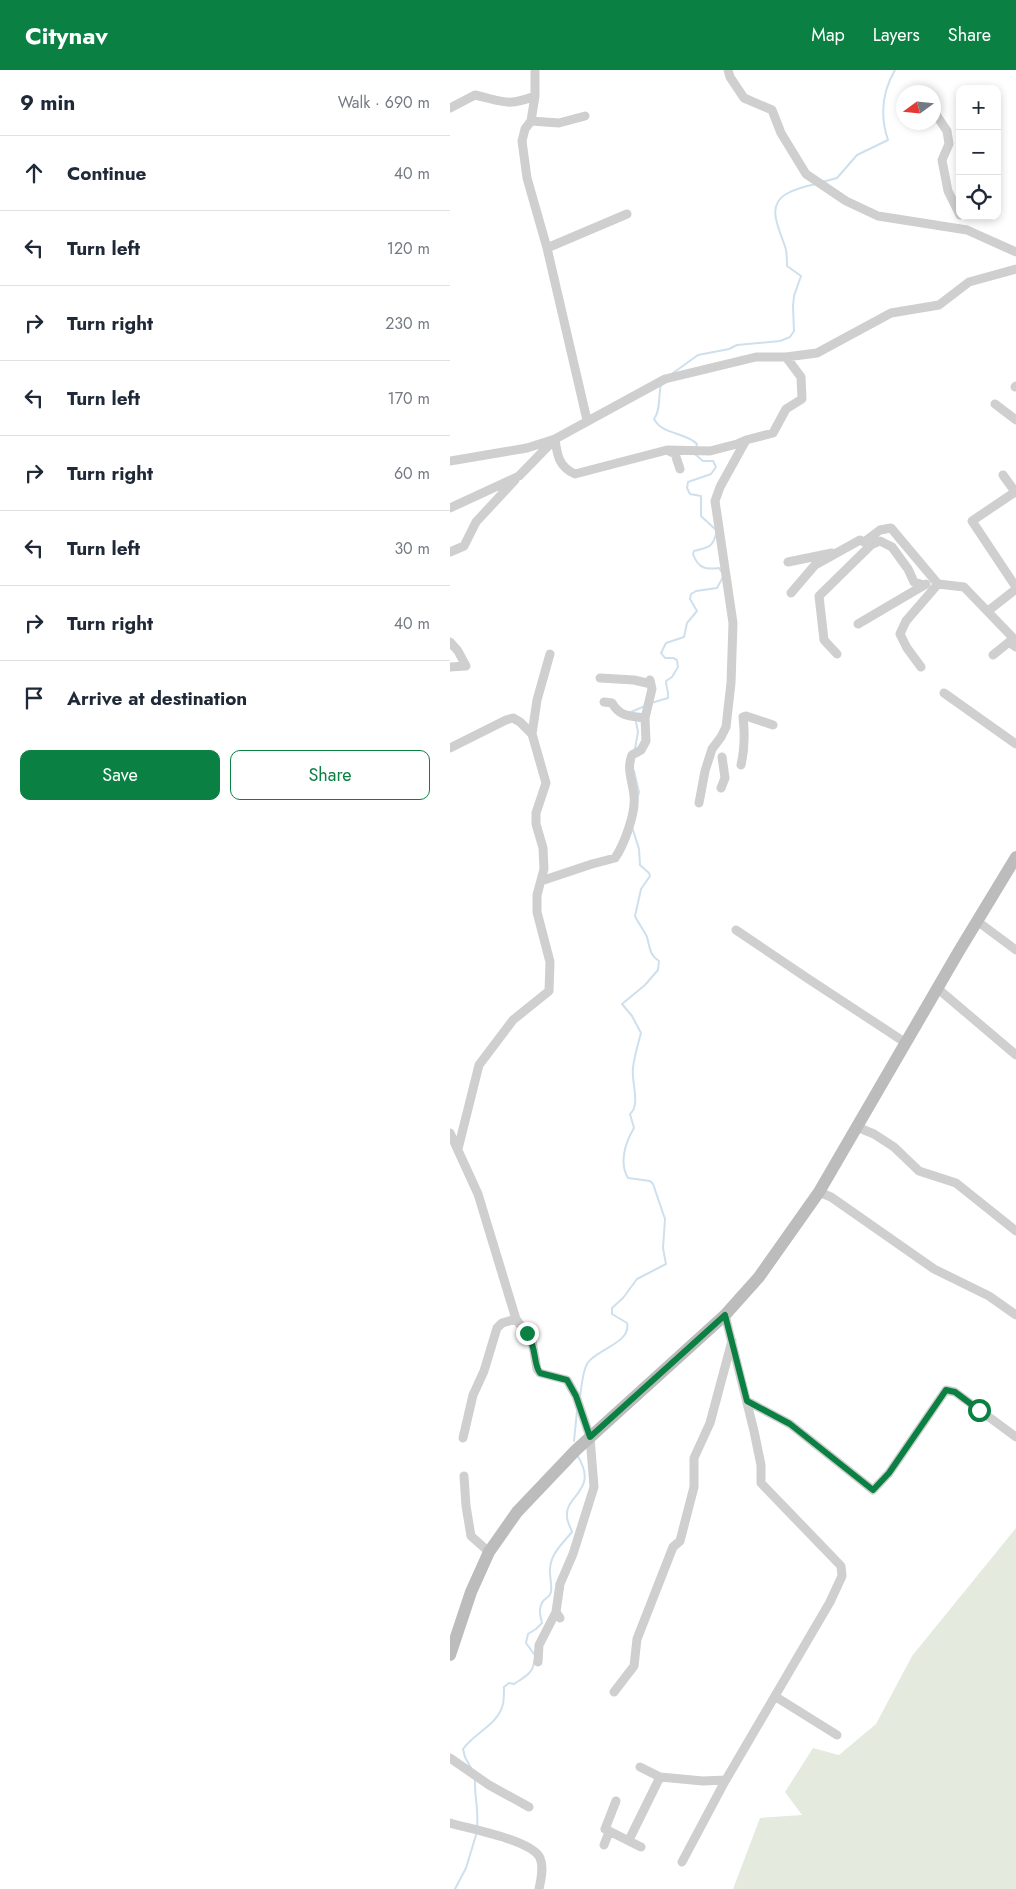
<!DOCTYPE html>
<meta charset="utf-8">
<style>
:root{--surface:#fff;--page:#f2f2f3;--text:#1f2937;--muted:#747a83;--line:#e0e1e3;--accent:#0b8043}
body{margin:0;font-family:Jost,sans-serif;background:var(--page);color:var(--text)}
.controls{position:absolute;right:15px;top:15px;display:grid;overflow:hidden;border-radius:10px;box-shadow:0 2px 8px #0003}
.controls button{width:45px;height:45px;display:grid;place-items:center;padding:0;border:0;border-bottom:1px solid var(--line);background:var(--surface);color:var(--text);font:25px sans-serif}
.compass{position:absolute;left:446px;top:15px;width:45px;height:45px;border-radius:50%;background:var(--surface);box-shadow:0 2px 8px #0003;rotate:255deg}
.stop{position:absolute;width:15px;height:15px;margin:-11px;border:4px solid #0b8043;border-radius:50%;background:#fff}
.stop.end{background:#0b8043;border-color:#fff;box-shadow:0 1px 5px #0008}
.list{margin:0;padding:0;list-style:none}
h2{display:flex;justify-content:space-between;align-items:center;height:65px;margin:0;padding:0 20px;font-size:21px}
h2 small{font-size:16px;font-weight:400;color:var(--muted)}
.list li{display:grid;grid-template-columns:32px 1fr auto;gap:15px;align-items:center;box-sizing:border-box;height:75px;padding:0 20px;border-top:1px solid var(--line)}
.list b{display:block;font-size:19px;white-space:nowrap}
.list em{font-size:16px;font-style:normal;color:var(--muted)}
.actions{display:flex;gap:10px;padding:15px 20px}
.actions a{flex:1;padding:11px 0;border:1px solid var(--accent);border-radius:10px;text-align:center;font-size:18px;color:var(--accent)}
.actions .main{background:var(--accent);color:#fff}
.icon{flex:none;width:28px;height:28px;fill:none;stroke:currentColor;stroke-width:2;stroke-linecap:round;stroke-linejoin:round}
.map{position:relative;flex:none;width:566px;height:1819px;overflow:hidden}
header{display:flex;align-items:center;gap:30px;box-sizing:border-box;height:70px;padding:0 25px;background:var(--accent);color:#fff}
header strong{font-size:24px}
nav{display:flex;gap:28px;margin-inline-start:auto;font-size:18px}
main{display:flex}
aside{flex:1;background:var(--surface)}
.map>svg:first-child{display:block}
.green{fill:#e4ebde}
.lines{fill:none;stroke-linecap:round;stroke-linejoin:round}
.stream{stroke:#cee0ed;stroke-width:2}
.street{stroke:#cfcfcf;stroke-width:9}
.secondary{stroke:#bcbcbc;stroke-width:12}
.route{stroke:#0b8043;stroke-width:6}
</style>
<header>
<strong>Citynav</strong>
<nav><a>Map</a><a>Layers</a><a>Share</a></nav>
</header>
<main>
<aside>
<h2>9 min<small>Walk · 690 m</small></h2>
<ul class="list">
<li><svg class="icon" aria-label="ahead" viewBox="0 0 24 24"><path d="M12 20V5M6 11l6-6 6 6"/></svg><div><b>Continue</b></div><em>40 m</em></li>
<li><svg class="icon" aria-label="left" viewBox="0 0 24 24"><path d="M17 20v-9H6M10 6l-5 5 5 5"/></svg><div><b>Turn left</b></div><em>120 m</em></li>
<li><svg class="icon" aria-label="right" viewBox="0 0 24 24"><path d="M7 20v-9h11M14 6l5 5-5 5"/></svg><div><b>Turn right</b></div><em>230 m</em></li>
<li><svg class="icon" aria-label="left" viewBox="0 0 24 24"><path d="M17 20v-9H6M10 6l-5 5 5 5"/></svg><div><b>Turn left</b></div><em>170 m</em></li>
<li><svg class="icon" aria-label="right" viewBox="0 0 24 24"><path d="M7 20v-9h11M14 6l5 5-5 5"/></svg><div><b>Turn right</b></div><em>60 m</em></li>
<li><svg class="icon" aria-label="left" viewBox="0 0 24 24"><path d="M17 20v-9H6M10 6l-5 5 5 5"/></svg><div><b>Turn left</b></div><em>30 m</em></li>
<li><svg class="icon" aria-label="right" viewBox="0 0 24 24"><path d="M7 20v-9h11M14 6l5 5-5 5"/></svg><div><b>Turn right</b></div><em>40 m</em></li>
<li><svg class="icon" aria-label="arrive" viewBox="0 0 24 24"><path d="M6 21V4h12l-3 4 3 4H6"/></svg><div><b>Arrive at destination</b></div></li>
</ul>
<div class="actions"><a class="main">Save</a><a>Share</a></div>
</aside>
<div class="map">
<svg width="566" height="1819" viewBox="0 0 566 1819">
<rect width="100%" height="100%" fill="#fff"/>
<!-- green -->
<path class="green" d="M566,1458V1819H283L310,1748L352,1745L335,1722L363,1678L389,1685L426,1654L462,1586Z"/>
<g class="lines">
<!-- stream -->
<path class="stream" d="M372,112L387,108L407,85L438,70C430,46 432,22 445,0
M223,303L248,285L279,279L287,275L330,271L340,267L344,261L343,236L344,226L351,206L337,196C337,191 337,185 336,180C332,163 314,137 336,124C345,119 356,116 366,114
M211,315C208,326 211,340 204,349C212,365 236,362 247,374L246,377
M246,385L253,391H263L266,397L261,404L238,412L237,418L240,424L251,426V446L265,459
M266,464C262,479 257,477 244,481L243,484C248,498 255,500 269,498L271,501
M201,633L218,628C219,622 216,617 216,611L222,607L228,597L227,590L223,588H215L211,583L216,573L234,567L237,553L247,541L240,529L241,524L246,521L267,518L273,507
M181,642L195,636
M185,679L188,662L186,652
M184,701L189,722L188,726
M130,1326C132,1316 132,1303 137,1294C144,1280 182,1273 177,1253L162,1244V1238L173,1228L187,1209L216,1194L213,1178L215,1149L203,1114L200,1111L178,1108C169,1093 175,1073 184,1058L180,1044C191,1035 181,1011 183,998C184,987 188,974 191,963L182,946L172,934L195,915L208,900L209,891C199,885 200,877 197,867C194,860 188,853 185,846L191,819L200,806L199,803L190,795L189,779L183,760
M124,1371L127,1341
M84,1584L76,1573L78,1564L86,1559L92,1553C90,1545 88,1537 94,1530C97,1527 100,1527 101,1522C102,1515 100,1509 100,1502C99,1485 112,1474 122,1462C121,1458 117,1452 117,1447C114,1425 150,1421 127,1385
M21,1698L15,1687L13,1679C25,1662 48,1655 53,1634C54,1629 54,1622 54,1617L59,1613L64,1614C73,1608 84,1603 84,1591
M25,1708C24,1725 29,1741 27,1758
M5,1819L16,1798L26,1765"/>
<!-- street -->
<path class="street" d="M278,0L280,7L294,28L322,40L331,63L356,104L396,131L428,146L517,160L566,182
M0,38L25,25C52,31 57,37 85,26
M483,40L497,61L499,74L492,90L498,121L510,145
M135,46L109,53L81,51L75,59L72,71L77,108L97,178L137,350
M81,51L85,26V0
M97,178L177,144
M565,317L566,316
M545,334L566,350
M217,380L225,384L230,399
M0,391L77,378L105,369L215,309L306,287H336L367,283L441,243L489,235L519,212L566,199
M553,405L566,423
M565,422L522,451L566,517
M0,438L69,406L105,369C107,385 109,397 125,404L217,380L260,381L287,374L296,370
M0,482L14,476L26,452L65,410
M338,492L382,483
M341,523L365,495L410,470L414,472L430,460L441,458L488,514L514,517L566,571
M538,541L566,519
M408,554L476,514
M0,572L8,581L16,596L0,597
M387,584L374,570L369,526L421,475L430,471L442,477L458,499L464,512L474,515
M543,585L559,572L566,577
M471,597L457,578L450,564L456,551L488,514
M150,608L184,610L201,614
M494,623L566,674
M154,632L162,633C170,647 180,646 195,648
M0,678L56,650L63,648L70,652L82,664
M291,695C295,678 295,664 293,647L296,646L323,655
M271,718L275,708L272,687
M249,733L255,701L262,679L271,667L276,657L281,613L283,553L265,431L270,417L296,370L323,363L336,339L352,329L351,307L336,287
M91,811L142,794L165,788C174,775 186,743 184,726C183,712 176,699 182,685L191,680L196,671L195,648L202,619L200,610
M527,851L566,880
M286,860L357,908L456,973
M487,918L566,985
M407,1057L424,1064L444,1077L469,1101L506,1113L566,1161
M0,1063L28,1124L66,1249L82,1271L87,1299L90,1303L117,1310L126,1326L140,1367L144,1417L123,1484L110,1514L106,1542L110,1548
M8,1079L29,995L63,950L99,921L100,892L87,842V825L94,799L93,778L86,754V743L96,713L82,664L87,630L100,584
M369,1122L381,1127L484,1199L539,1226L566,1245
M297,1331L340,1354L423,1420L439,1403L496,1320L505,1322L566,1367
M13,1368L23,1325L34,1301L47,1258L52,1253L66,1249
M14,1406L16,1436L21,1466L39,1482
M88,1592L89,1575L106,1542
M164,1622L184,1596L187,1569L223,1477L230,1471L244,1417V1388L260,1353L282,1271
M326,1627L387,1665
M0,1688L39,1715L79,1737
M190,1697L210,1707L253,1711L276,1710
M166,1731L155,1759L191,1777
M0,1753C20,1759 82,1770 90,1788C94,1797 91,1810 89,1819
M179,1770L210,1707
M154,1775L159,1762
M232,1792L274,1713L380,1532L392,1506L391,1496L311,1413V1395L304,1361L275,1245"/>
<!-- secondary -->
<path class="secondary" d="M0,1585L21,1522L39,1482L67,1442L126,1380L275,1245L309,1207L369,1122L509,881L566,787"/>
</g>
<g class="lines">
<!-- route -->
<path class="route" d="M77,1263C87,1278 83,1294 90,1303L117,1310L126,1326L140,1367L275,1245L297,1331L340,1354L423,1420L439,1403L496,1320L505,1322L529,1340"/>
</g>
</svg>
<div class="controls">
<button>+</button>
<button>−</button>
<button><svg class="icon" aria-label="locate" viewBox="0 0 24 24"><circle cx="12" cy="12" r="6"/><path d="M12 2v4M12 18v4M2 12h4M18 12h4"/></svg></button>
</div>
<svg class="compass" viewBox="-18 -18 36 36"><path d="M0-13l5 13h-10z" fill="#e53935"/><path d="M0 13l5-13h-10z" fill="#747a83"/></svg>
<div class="stop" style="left:529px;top:1340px"></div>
<div class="stop end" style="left:77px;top:1263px"></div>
</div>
</main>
